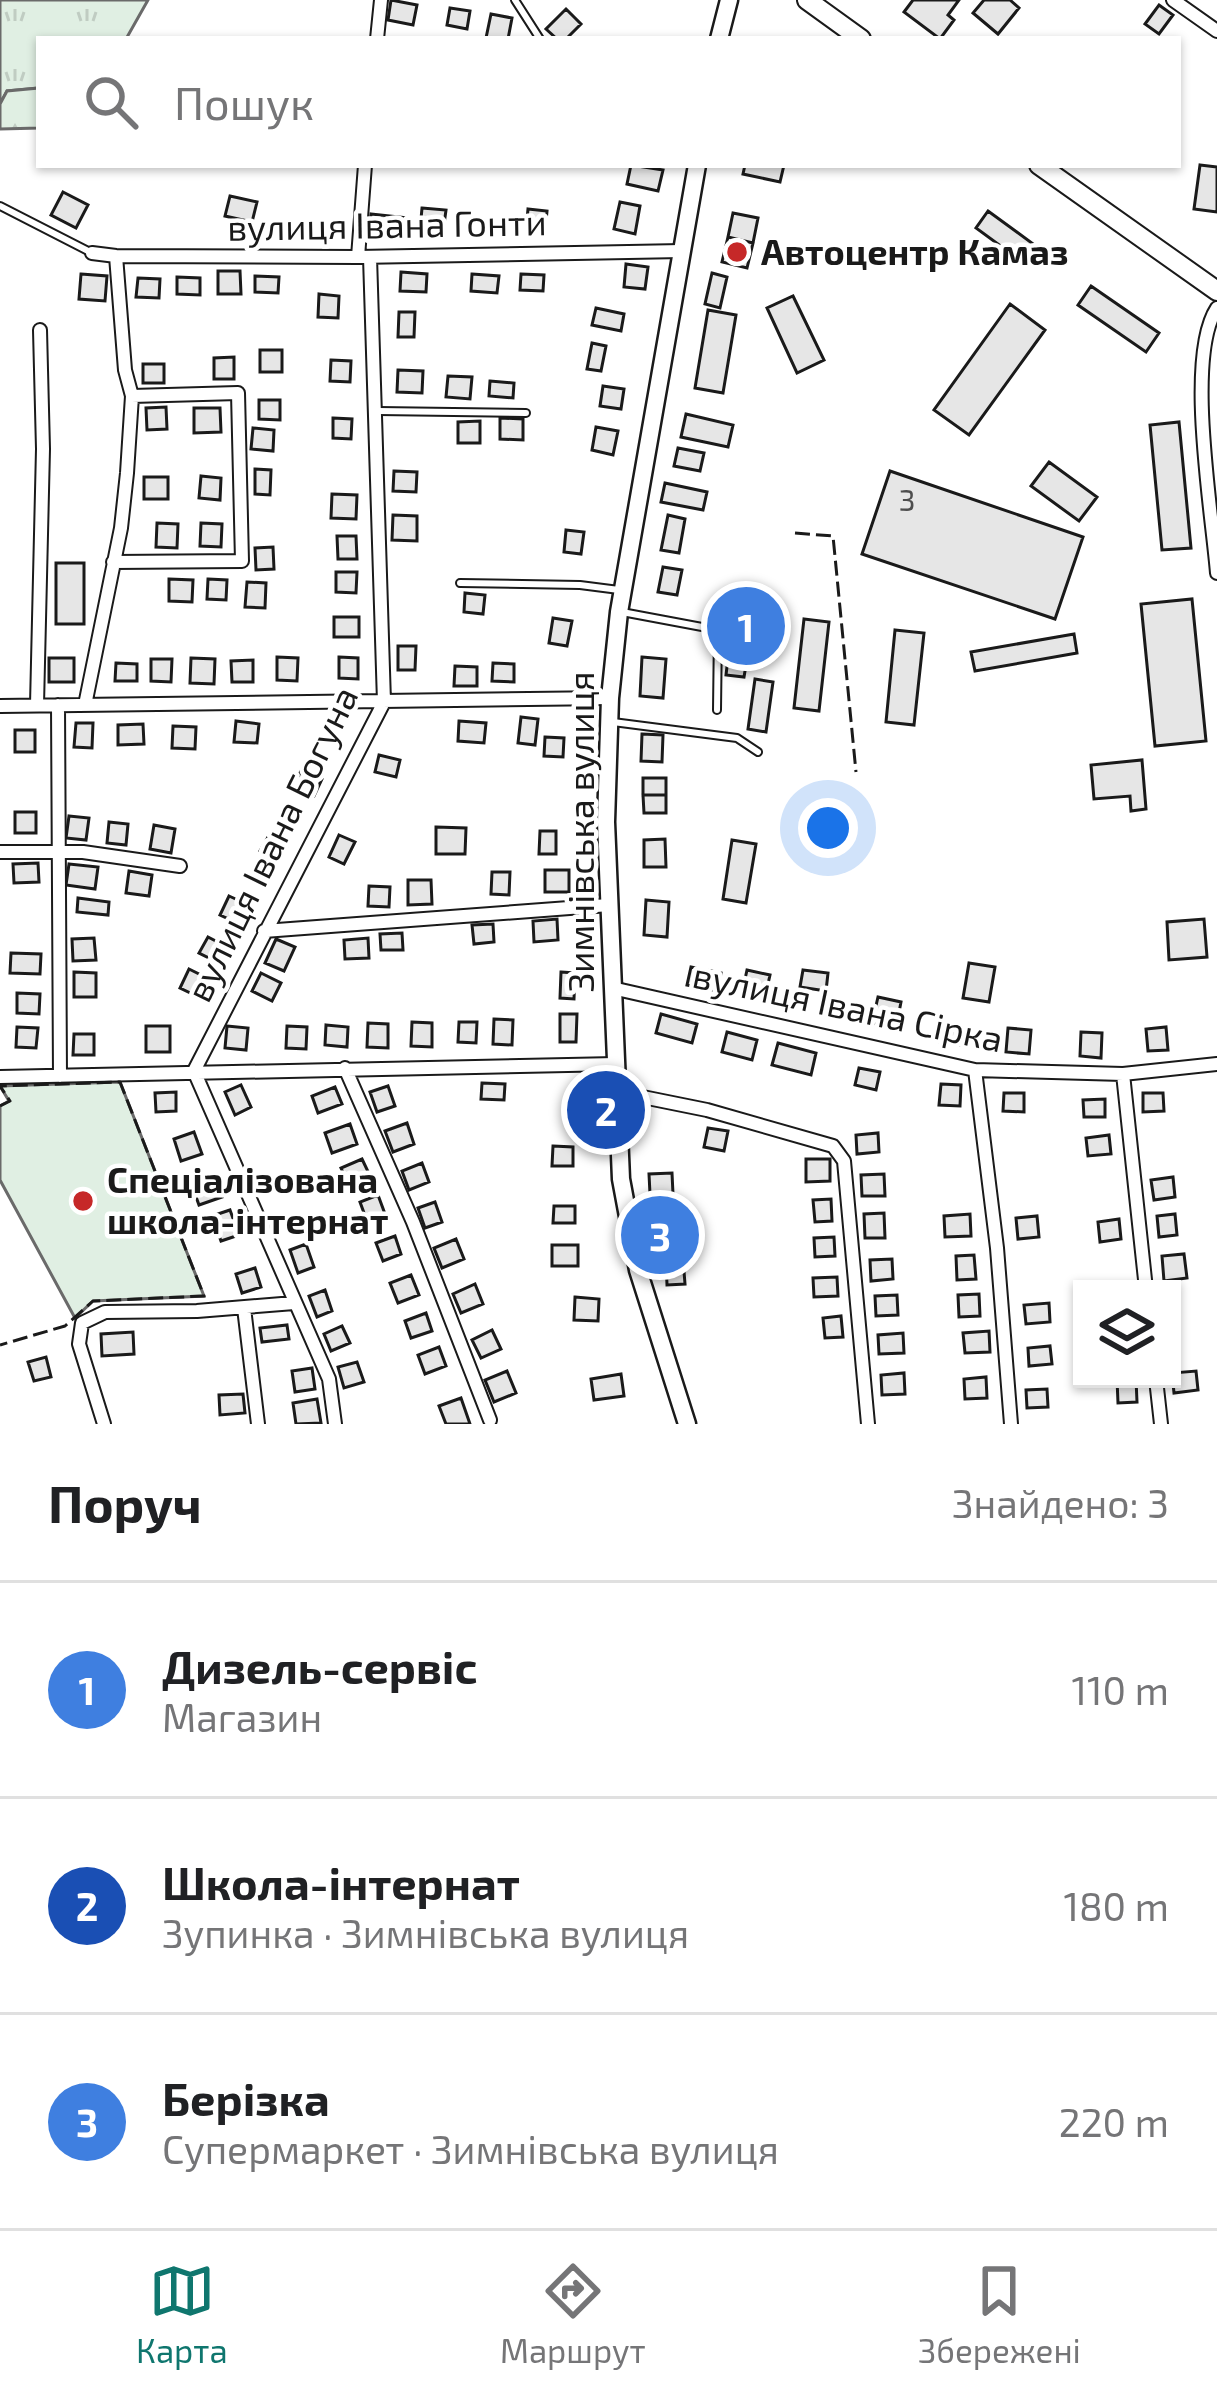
<!DOCTYPE html>
<html lang="uk">
<meta charset="utf-8">
<style>
:root{--surface:#fff;--page:#f2f2f2;--text:#202124;--muted:#757577;--line:#e0e0e0;--accent:#0f766e}
body{margin:0;font-family:"Exo 2",sans-serif;background:var(--page);color:var(--text)}
.controls{position:absolute;right:36px;bottom:36px;display:grid;overflow:hidden;border-radius:0px;box-shadow:0 3px 9px #0004}
.controls button{width:108px;height:108px;display:grid;place-items:center;padding:0;border:0;border-bottom:3px solid var(--line);background:var(--surface);color:var(--text);font:60px sans-serif}
.you{position:absolute;left:828px;top:828px;width:42px;height:42px;margin:-30px;border:9px solid #fff;border-radius:50%;background:#1a73e8;box-shadow:0 0 0 18px #1a73e833}
.badge{display:grid;place-items:center;width:78px;height:78px;border-radius:50%;background:var(--accent);color:#fff;font-size:39px;font-weight:700}
.pin{position:absolute;translate:-50% -50%;border:6px solid #fff;box-shadow:0 3px 12px #0006}
.list{margin:0;padding:0;list-style:none}
h2{display:flex;justify-content:space-between;align-items:center;height:156px;margin:0;padding:0 48px;font-size:51px}
h2 small{font-size:39px;font-weight:400;color:var(--muted)}
.list li{display:grid;grid-template-columns:78px 1fr auto;gap:36px;align-items:center;box-sizing:border-box;height:216px;padding:0 48px;border-top:3px solid var(--line)}
.list b{display:block;font-size:45px;white-space:nowrap}
.list p{margin:0;font-size:39px;white-space:nowrap;color:var(--muted)}
.list em{font-size:39px;font-style:normal;color:var(--muted)}
.icon{flex:none;width:66px;height:66px;fill:none;stroke:currentColor;stroke-width:2;stroke-linecap:round;stroke-linejoin:round}
.map{position:relative;flex:none;width:1217px;height:1424px;overflow:hidden}
.search{position:absolute;background:var(--surface);box-shadow:0 3px 9px #0004;left:36px;right:36px;top:36px;height:132px;display:flex;align-items:center;gap:30px;box-sizing:border-box;padding:0 42px;border-radius:0px;color:var(--muted);font-size:45px}
.sheet{height:804px;background:var(--surface)}
nav{display:flex;justify-content:space-around;align-items:center;box-sizing:border-box;height:168px;border-top:3px solid var(--line);background:var(--surface);font-size:33px;color:var(--muted)}
nav a{display:grid;justify-items:center;gap:6px}
nav .on{color:var(--accent)}
.map>svg:first-child{display:block}
.grass{fill:url(#grass-tufts);stroke:#6a6a6a;stroke-width:3}
.forest{fill:url(#forest-firs);stroke:#6a6a6a;stroke-width:3}
.garden{fill:#e0efe3;stroke:#6a6a6a;stroke-width:3}
.building{fill:#e6e6e6;stroke:#1a1a1a;stroke-width:3}
.lines{fill:none;stroke-linecap:round;stroke-linejoin:round}
.service-casing{stroke:#1a1a1a;stroke-width:10}
.minor-casing{stroke:#1a1a1a;stroke-width:16}
.secondary-casing{stroke:#1a1a1a;stroke-width:21}
.primary-casing{stroke:#1a1a1a;stroke-width:22}
.service{stroke:#fff;stroke-width:6}
.minor{stroke:#fff;stroke-width:12}
.secondary{stroke:#fff;stroke-width:16}
.primary{stroke:#fff;stroke-width:18}
.fence{stroke:#1a1a1a;stroke-width:3;stroke-dasharray:15 6;stroke-linecap:butt}
.poi-dot{fill:#c62828;stroke:#fff;stroke-width:4.5}
.labels{text-anchor:middle;stroke-width:9;stroke-linejoin:round;paint-order:stroke}
.number-label{font-size:30px;fill:#4d4d4d}
.street-label{font-size:36px;fill:#1a1a1a;stroke:#fff}
.poi-label{font-size:36px;font-weight:bold;fill:#1a1a1a;stroke:#fff;text-anchor:start}
</style>
<div class="map">
<svg width="1217" height="1424" viewBox="0 0 1217 1424">
<defs>
<pattern id="grass-tufts" width="24" height="20" patternUnits="userSpaceOnUse" patternTransform="scale(3)"><rect width="24" height="20" fill="#e0efe3"/><path d="M3 7l-1-3M5 7V3M7 7l1-3M15 17l-1-3M17 17v-4M19 17l1-3" fill="none" stroke="#c0ccc2"/></pattern>
<pattern id="forest-firs" width="22" height="20" patternUnits="userSpaceOnUse" patternTransform="scale(3)"><rect width="22" height="20" fill="#e0efe3"/><path d="M5 1l3.5 6h-7zM16 11l3.5 6h-7z" fill="#c0ccc2"/></pattern>
</defs>
<rect width="100%" height="100%" fill="#fff"/>
<!-- grass -->
<path class="grass" d="M0,0H148L126,39H39V88L7,91L0,104Z"/>
<!-- forest -->
<path class="forest" d="M39,88V128L0,129V104L7,91Z"/>
<!-- garden -->
<path class="garden" d="M120,1082L204,1296L93,1301L75,1318L0,1180V1106L9,1101L0,1086Z"/>
<!-- building -->
<path class="building" d="M391,0L417,5L413,25L388,20Z
M913,0H959L948,15L954,20L940,39L904,12Z
M984,0H1010L1019,8L998,34L973,13Z
M1159,5L1173,15L1159,34L1145,24Z
M450,8L470,11L467,29L447,25Z
M566,9L581,24L566,39H557L546,29Z
M491,14L512,18L508,39L486,38Z
M631,165L663,170L658,191L627,184Z
M745,165H784L780,182L743,174Z
M1200,165L1217,167V212L1194,209Z
M63,192L88,205L76,228L51,215Z
M230,196L257,202L252,222L225,216Z
M620,202L640,206L635,234L614,229Z
M422,208L446,210L443,232L420,230Z
M528,209L547,211L545,232L526,230Z
M988,211L1040,249L1028,266L976,228Z
M733,213L758,218L753,243L728,237Z
M371,214L409,218L407,236L369,232Z
M728,237L753,243L747,268L722,262Z
M626,264L648,267L645,289L624,287Z
M218,271H240L241,294H218Z
M401,272L427,274L426,292L400,291Z
M712,273L727,277L720,308L705,304Z
M81,274L107,276L105,301L79,299Z
M472,274L499,276L497,293L471,291Z
M521,274L544,275L543,291L520,290Z
M255,276L279,277L278,293L255,292Z
M177,277L200,278V295L177,294Z
M138,278L160,279L159,298L136,297Z
M1091,286L1159,333L1146,352L1078,305Z
M319,294L339,296L338,318L318,317Z
M793,296L824,360L797,373L767,308Z
M1010,304L1045,330L969,435L934,410Z
M596,308L624,314L621,331L592,325Z
M708,310L736,315L723,393L695,388Z
M399,312H415L414,337H398Z
M592,343L606,346L601,371L587,369Z
M260,350H282V372H260Z
M234,357V379H214V358Z
M331,360L351,361L350,382L330,381Z
M143,364H164V383H143Z
M398,370L423,371L422,393L397,392Z
M448,376L472,377L470,399L446,397Z
M490,381L514,383L513,398L489,396Z
M603,386L624,389L621,409L600,406Z
M259,400H280V420L259,419Z
M166,407L167,429L147,430L146,408Z
M194,408H220L221,432L194,433Z
M686,414L733,425L728,447L681,437Z
M333,418L352,419L351,439L333,438Z
M500,418L523,419V440L500,439Z
M480,421V443H458V422Z
M1179,422L1191,548L1162,550L1150,425Z
M596,427L618,431L613,455L592,450Z
M253,428L274,430L273,451L251,449Z
M678,448L704,453L700,471L674,466Z
M1049,462L1097,497L1079,521L1031,486Z
M255,469L271,470L270,495L255,494Z
M394,471L417,472L416,492L393,491Z
M890,471L1083,537L1055,619L862,554Z
M201,476L221,478L220,500L199,498Z
M144,477H168V499H144Z
M665,483L707,492L703,510L661,502Z
M332,494L357,495L356,519L331,518Z
M393,515L417,516V541L392,540Z
M668,515L685,519L679,553L661,550Z
M157,523L178,524L177,548L156,547Z
M201,523L222,524L221,547L200,546Z
M566,530L584,532L581,554L564,552Z
M337,536H356L357,559H338Z
M273,547L274,569L256,570L255,548Z
M56,563H84V624H56Z
M663,567L682,570L677,595L658,592Z
M336,572H357L356,593L336,592Z
M169,579L193,580L192,602L169,601Z
M208,579L227,580L226,600L207,599Z
M247,582L266,583L265,608L245,607Z
M465,593L485,595L483,614L464,612Z
M1192,599L1206,741L1155,746L1141,604Z
M734,604L757,607L751,653L728,650Z
M334,617H359V637H334Z
M553,618L572,621L567,646L549,643Z
M804,619L829,622L819,711L794,708Z
M895,630L924,633L914,725L886,722Z
M1074,634L1077,653L975,671L971,652Z
M398,646H416L415,670H398Z
M729,650L748,653L744,677L726,675Z
M277,657L298,658L297,681L277,680Z
M339,657L358,658V679L339,678Z
M642,657L666,659L663,698L640,696Z
M49,658H74V682H49Z
M191,658L215,659L214,684L190,683Z
M151,659H172L171,682L151,681Z
M253,660V682H232L231,661Z
M116,663L137,664V681H115Z
M493,663L514,664V682L492,681Z
M455,666L477,667V686H454Z
M755,679L773,682L766,732L748,729Z
M521,717L538,719L535,745L518,743Z
M236,721L259,724L257,743L234,742Z
M459,721L486,723L484,743L458,741Z
M76,723H93L92,748L74,747Z
M143,724L144,744L118,745V725Z
M173,726L196,727L195,749L172,748Z
M15,730H35V752H15Z
M642,734L663,735L662,762L641,761Z
M545,737L564,738L563,757L544,756Z
M379,755L400,760L396,777L375,772Z
M1142,760L1146,809L1131,811L1130,796L1094,799L1091,765Z
M302,769L322,779L314,796L293,786Z
M643,778H666V795H643Z
M643,795H666V813H644Z
M15,812H36V833H15Z
M69,816L89,818L86,840L66,838Z
M109,822L128,824L126,845L107,843Z
M154,825L175,829L171,853L150,849Z
M436,827L466,828L465,854H436Z
M272,830L290,841L279,861L260,851Z
M540,831H556V854H539Z
M339,835L355,842L344,864L329,857Z
M665,839L666,867H644V840Z
M732,840L756,844L746,903L723,899Z
M38,863L39,882L14,883L13,864Z
M69,864L98,867L95,889L66,885Z
M545,870H569V892H545Z
M129,871L152,875L149,896L126,893Z
M492,872H510L509,895L491,894Z
M408,880H431L432,904L408,905Z
M369,886L390,887L389,907L368,906Z
M229,896L253,907L244,926L220,915Z
M78,898L109,902L108,915L77,912Z
M646,900L669,902L667,937L644,935Z
M557,919L558,940L534,942L533,921Z
M1204,919L1207,957L1169,960L1167,922Z
M493,924L494,942L474,944L472,925Z
M402,933L403,950H381L380,934Z
M208,937L229,948L221,964L199,953Z
M94,938L96,960L73,961L72,939Z
M368,938L369,958L345,959L344,940Z
M276,939L295,947L284,971L265,963Z
M11,953L41,954L40,974L10,973Z
M969,963L995,967L989,1002L963,998Z
M691,967L721,973L718,991L687,985Z
M189,969L211,980L203,999L180,988Z
M747,970L770,975L765,997L742,993Z
M803,970L828,973L826,991L800,987Z
M74,972L96,973V997H74Z
M561,972L575,973L574,999L560,998Z
M261,973L281,983L272,1001L252,991Z
M17,993L40,994L39,1014L17,1013Z
M878,997L901,1002L896,1028L872,1023Z
M560,1014H577L576,1042H560Z
M661,1014L697,1024L692,1043L656,1033Z
M494,1019L513,1020L512,1045L493,1044Z
M412,1022L432,1023V1047L411,1046Z
M459,1022H477L476,1043L458,1042Z
M368,1023L388,1024V1048L367,1047Z
M942,1024L963,1028L961,1045L939,1042Z
M326,1025L348,1027L347,1047L325,1045Z
M146,1026H170V1052H146Z
M227,1026L248,1028L246,1050L225,1048Z
M287,1026L307,1027L306,1049L286,1048Z
M17,1027L38,1028L36,1048L16,1047Z
M1166,1027L1168,1050L1148,1051L1146,1029Z
M1008,1028L1031,1030L1029,1054L1006,1052Z
M727,1032L757,1040L752,1060L722,1052Z
M1081,1032L1102,1033L1101,1058L1080,1056Z
M74,1034H94V1055H73Z
M778,1043L816,1053L811,1075L772,1065Z
M859,1068L880,1072L876,1090L855,1085Z
M482,1083L505,1084L504,1100L481,1099Z
M941,1084L961,1085L960,1106L939,1105Z
M241,1085L251,1107L235,1115L225,1092Z
M388,1086L395,1106L377,1112L370,1092Z
M335,1087L342,1104L318,1113L312,1096Z
M176,1092V1111L156,1112L155,1093Z
M1004,1093H1024V1112L1003,1111Z
M1143,1093H1163L1164,1111L1143,1112Z
M1105,1099V1117H1084L1083,1100Z
M407,1123L414,1144L393,1152L385,1131Z
M350,1124L357,1144L332,1153L325,1133Z
M708,1128L728,1131L724,1151L704,1147Z
M194,1132L202,1154L181,1161L174,1139Z
M878,1133L879,1152L857,1154L856,1135Z
M1109,1135L1111,1154L1088,1156L1086,1138Z
M553,1146L573,1147V1166H552Z
M362,1159L373,1182L352,1192L341,1168Z
M806,1159H830V1181L806,1182Z
M422,1163L429,1182L409,1190L402,1171Z
M672,1173L673,1194H650L649,1174Z
M884,1174L885,1196H862L861,1175Z
M214,1175L222,1197L199,1205L191,1183Z
M1173,1177L1175,1197L1154,1200L1151,1180Z
M378,1195L385,1214L367,1221L360,1202Z
M831,1199L832,1221L815,1222L813,1200Z
M435,1202L442,1222L425,1228L418,1208Z
M554,1206H575V1223H553Z
M230,1210L239,1235L221,1241L212,1216Z
M884,1213L885,1238H865L864,1214Z
M970,1214L971,1236L945,1237L944,1216Z
M1175,1214L1177,1235L1159,1237L1157,1216Z
M1037,1216L1039,1237L1018,1239L1016,1218Z
M674,1218L677,1249L645,1252L642,1221Z
M1119,1219L1121,1239L1100,1242L1098,1222Z
M395,1236L401,1254L383,1261L376,1243Z
M834,1237L835,1256L815,1257L814,1238Z
M456,1239L464,1259L442,1268L434,1248Z
M306,1244L314,1267L298,1273L290,1250Z
M552,1245H578V1266H552Z
M1184,1254L1187,1278L1164,1281L1162,1256Z
M974,1255L976,1279L957,1280L956,1256Z
M683,1259L685,1284L667,1285L666,1260Z
M892,1259L893,1279L871,1281L870,1260Z
M255,1268L261,1287L242,1293L236,1274Z
M411,1275L419,1295L398,1303L390,1283Z
M837,1277L838,1296L814,1297L813,1278Z
M475,1284L483,1304L461,1313L453,1294Z
M325,1290L332,1311L317,1317L309,1296Z
M979,1294L980,1316L959,1317L958,1295Z
M897,1295L898,1315L876,1316L875,1296Z
M575,1297L599,1299L598,1321L574,1320Z
M1049,1303L1050,1322L1026,1324L1024,1305Z
M426,1313L432,1331L411,1338L405,1321Z
M841,1316L843,1337L825,1338L823,1318Z
M287,1325L289,1339L262,1342L260,1328Z
M342,1326L350,1343L331,1351L324,1334Z
M492,1330L501,1349L481,1358L472,1340Z
M989,1331L990,1352L965,1353L963,1333Z
M133,1332L134,1354L102,1356L101,1334Z
M903,1333L904,1353L879,1354L878,1335Z
M1050,1346L1052,1364L1029,1366L1028,1348Z
M439,1347L446,1366L425,1374L418,1355Z
M46,1357L51,1377L34,1381L28,1362Z
M357,1362L364,1382L344,1388L338,1367Z
M312,1368L315,1389L295,1392L292,1371Z
M507,1371L516,1393L494,1402L485,1380Z
M1196,1371L1198,1390L1174,1393L1172,1373Z
M904,1373L905,1394L882,1395L881,1375Z
M621,1374L624,1396L594,1400L591,1379Z
M986,1377L987,1398L965,1399L964,1379Z
M1117,1379H1136L1137,1402L1118,1403Z
M1047,1389L1048,1407L1027,1408L1026,1390Z
M243,1394L245,1413L220,1415L219,1395Z
M461,1398L470,1424H446L439,1406Z
M317,1399L321,1423L296,1424L293,1403Z"/>
<g class="lines">
<defs>
<path id="service" d="M515,0L540,39
M0,206L92,253
M378,411L526,413
M460,583L580,585L619,590
M622,612L718,630L717,710
M613,722L737,738L758,752"/>
<path id="minor" d="M1173,0L1217,31
M377,39L381,0
M92,253L116,256L358,257L682,251
M358,257L365,165
M1217,308C1185,356 1212,511 1217,573
M113,562L242,561L238,393L132,396
M37,705L43,449L40,330
M58,705L60,1076
M85,705L121,528L127,473L132,396L125,370L116,256
M0,706L610,698
M0,852H83L180,866
M264,931L609,905
M612,988L975,1070L1123,1074L1217,1064
M345,1068L413,1222L490,1420
M975,1070L997,1248L1011,1424
M1123,1074L1146,1289
M0,1077L616,1064
M618,1092L707,1110L833,1146L844,1161L868,1424
M244,1308L258,1424
M1156,1379L1161,1424
M104,1424L79,1344L82,1323L105,1312L197,1311L294,1303
M335,1424L329,1379L194,1071L384,702L370,257"/>
<path id="secondary" d="M719,39L729,0
M687,1424L638,1270L621,1179L606,822L610,698L619,612L697,165"/>
<path id="primary" d="M807,0L861,39
M1039,165L1217,291"/>
</defs>
<!-- service casing -->
<use href="#service" class="service-casing"/>
<!-- minor casing -->
<use href="#minor" class="minor-casing"/>
<!-- secondary casing -->
<use href="#secondary" class="secondary-casing"/>
<!-- primary casing -->
<use href="#primary" class="primary-casing"/>
<!-- service -->
<use href="#service" class="service"/>
<!-- minor -->
<use href="#minor" class="minor"/>
<!-- secondary -->
<use href="#secondary" class="secondary"/>
<!-- primary -->
<use href="#primary" class="primary"/>
<!-- fence -->
<path class="fence" d="M795,533L833,536L856,772
M0,1106L10,1101L0,1086L120,1082L204,1296L93,1301L65,1326L0,1345"/>
</g>
<!-- markers -->
<g class="poi-dot">
<circle cx="737" cy="252" r="12"/>
<circle cx="83" cy="1201" r="12"/>
</g>
<g class="labels">
<!-- number labels -->
<g class="number-label">
<text x="907" y="511">3</text>
</g>
<!-- street labels -->
<g class="street-label">
<text transform="translate(387 225) rotate(-1)" y="13">вулиця Івана Гонти</text>
<text transform="translate(581 832) rotate(-90)" y="13">Зимнівська вулиця</text>
<text transform="translate(272 844) rotate(-64)" y="13">вулиця Івана Богуна</text>
<text transform="translate(848 1007) rotate(12)" y="13">вулиця Івана Сірка</text>
</g>
<!-- poi labels -->
<g class="poi-label">
<text x="761" y="265">Автоцентр Камаз</text>
<text x="107" y="1193">Спеціалізована<tspan x="107" dy="41">школа-інтернат</tspan></text>
</g>
</g>
</svg>
<div class="controls">
<button><svg class="icon" aria-label="layers" viewBox="0 0 24 24"><path d="M12 4l9 5-9 5-9-5zM3 14l9 5 9-5"/></svg></button>
</div>
<div class="you"></div>
<div class="pin badge" style="left:746px;top:626px;background:#3f7fe0">1</div>
<div class="pin badge" style="left:606px;top:1110px;background:#1a4fb4">2</div>
<div class="pin badge" style="left:660px;top:1235px;background:#3f7fe0">3</div>
<div class="search"><svg class="icon" aria-label="search" viewBox="0 0 24 24"><circle cx="10" cy="10" r="6"/><path d="M15 15l6 6"/></svg>Пошук</div>
</div>
<section class="sheet">
<h2>Поруч<small>Знайдено: 3</small></h2>
<ul class="list">
<li><span class="badge" style="background:#3f7fe0">1</span><div><b>Дизель-сервіс</b><p>Магазин</p></div><em>110 m</em></li>
<li><span class="badge" style="background:#1a4fb4">2</span><div><b>Школа-інтернат</b><p>Зупинка · Зимнівська вулиця</p></div><em>180 m</em></li>
<li><span class="badge" style="background:#3f7fe0">3</span><div><b>Берізка</b><p>Супермаркет · Зимнівська вулиця</p></div><em>220 m</em></li>
</ul>
</section>
<nav>
<a class="on"><svg class="icon" aria-label="map" viewBox="0 0 24 24"><path d="M3 6l6-2 6 2 6-2v14l-6 2-6-2-6 2zM9 4v14M15 6v14"/></svg>Карта</a>
<a><svg class="icon" aria-label="directions" viewBox="0 0 24 24"><path d="M12 3l9 9-9 9-9-9zM9 14v-3h6M13 9l2 2-2 2"/></svg>Маршрут</a>
<a><svg class="icon" aria-label="saved" viewBox="0 0 24 24"><path d="M7 4h10v16l-5-4-5 4z"/></svg>Збережені</a>
</nav>
